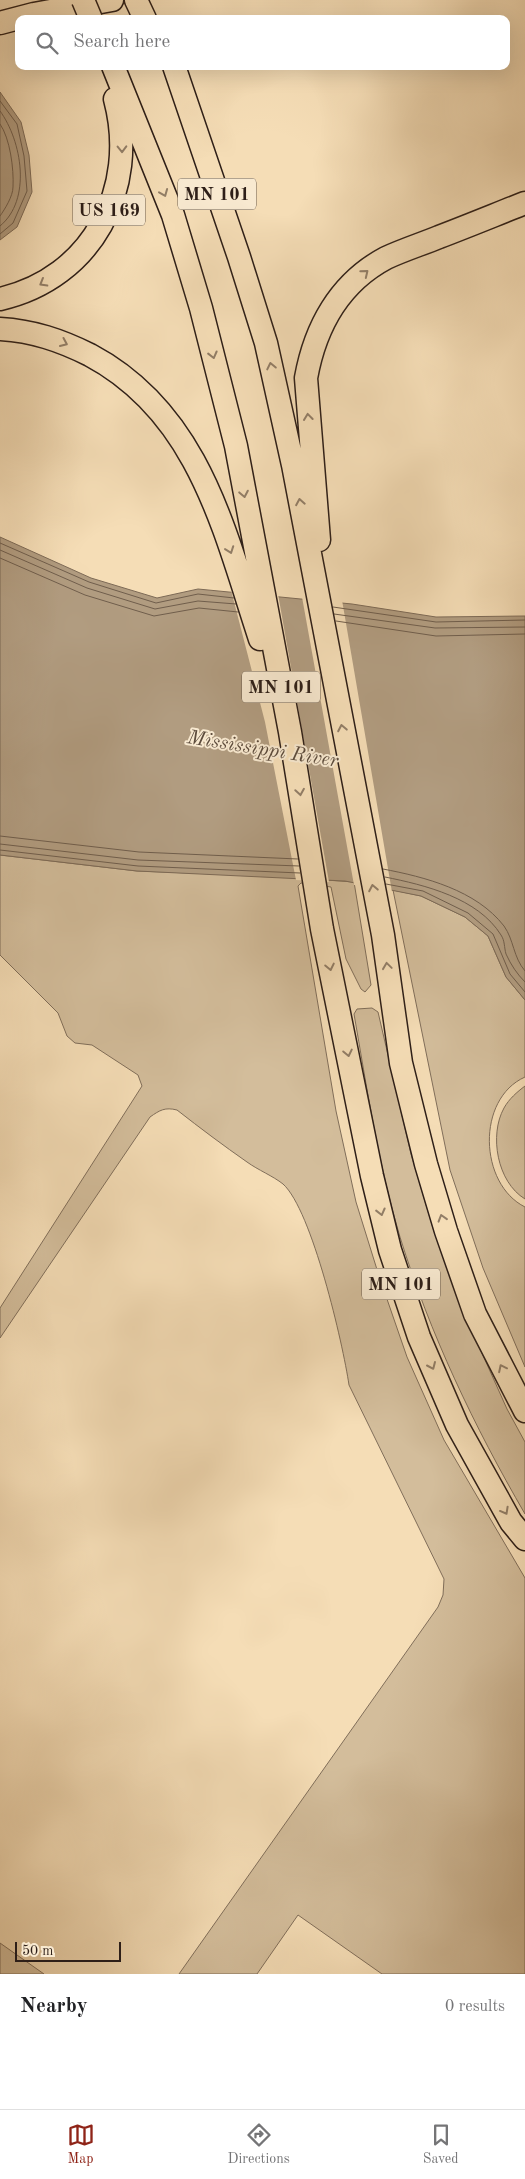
<!DOCTYPE html>
<style>
:root{--surface:#fff;--page:#f2f2f2;--text:#202124;--muted:#757577;--line:#e0e0e0;--accent:#8f2418}
body{margin:0;font-family:"Old Standard TT",serif;background:var(--page);color:var(--text)}
.scale{position:absolute;left:15px;bottom:12px;width:106px;box-sizing:border-box;padding-left:5px;border:2px solid #2e1f18;border-top:0;font-size:14px;line-height:18px;white-space:nowrap;color:#2e1f18;-webkit-text-stroke:4px #f8e9d0;paint-order:stroke}
.list{margin:0;padding:0;list-style:none}
h2{display:flex;justify-content:space-between;align-items:center;height:65px;margin:0;padding:0 20px;font-size:21px}
h2 small{font-size:16px;font-weight:400;color:var(--muted)}
.icon{flex:none;width:28px;height:28px;fill:none;stroke:currentColor;stroke-width:2;stroke-linecap:round;stroke-linejoin:round}
.map{position:relative;flex:none;width:525px;height:1974px;overflow:hidden}
.search{position:absolute;background:var(--surface);box-shadow:0 5px 20px #0002;left:15px;right:15px;top:15px;height:55px;display:flex;align-items:center;gap:12px;box-sizing:border-box;padding:0 18px;border-radius:10px;color:var(--muted);font-size:19px}
.sheet{height:135px;background:var(--surface)}
nav{display:flex;justify-content:space-around;align-items:center;box-sizing:border-box;height:70px;border-top:1px solid var(--line);background:var(--surface);font-size:14px;color:var(--muted)}
nav a{display:grid;justify-items:center;gap:2px}
nav .on{color:var(--accent)}
.map>svg:first-child{display:block}
.green{fill:#d3bd9b;stroke:#806e5a}
.water{fill:#b19c80;stroke:#7d6a56}
.pier{fill:#f5ddb6}
.lines{fill:none;stroke-linecap:round;stroke-linejoin:round}
.shore{stroke:#705e4c;stroke-width:1}
.highway-casing{stroke:#2e1f18;stroke-width:25}
.highway{stroke:#f5ddb6;stroke-width:22}
.highway-bridge-casing{stroke:#2e1f18;stroke-width:25;stroke-linecap:butt}
.highway-bridge{stroke:#f5ddb6;stroke-width:22}
.oneway{stroke:#927e67}
.labels{text-anchor:middle;stroke-width:4;stroke-linejoin:round;paint-order:stroke}
.shield{fill:#f8e9d0;stroke:#6b5c4f;stroke-width:1}
.shield-label{font-size:18px;font-weight:bold;fill:#2e1f18}
.water-label{font-size:20px;font-style:italic;fill:#5c4b3c;stroke:#f8e9d0}
</style>
<div class="map">
<svg width="525" height="1974" viewBox="0 0 525 1974">
<rect width="100%" height="100%" fill="#f5ddb6"/>
<filter id="stains"><feTurbulence type="fractalNoise" baseFrequency=".004" numOctaves="4"/><feColorMatrix values="0 0 0 0 .2 0 0 0 0 .09 0 0 0 0 .02 0 0 0 .5 -.17"/></filter>
<radialGradient id="worn" r=".72"><stop offset=".6" stop-color="#630" stop-opacity="0"/><stop offset="1" stop-color="#630" stop-opacity=".3"/></radialGradient>
<!-- green -->
<path class="green" d="M0,855L137,871L268,876L354,882L371,985L365,992L361,989L346,959L331,887L301,883L298,886L336,1111L356,1202L379,1276L407,1357L444,1440L525,1578V1974H382L298,1915L257,1974H179L438,1607L443,1595L444,1579L349,1385C343,1344 312,1210 283,1184C273,1176 258,1170 247,1162C224,1146 200,1128 177,1110C165,1107 160,1110 150,1117L0,1338V1308L142,1086L138,1075L92,1045L75,1043L67,1036L58,1013L0,955Z
M393,890L421,896L465,917L488,936L506,977L525,1000V1077C476,1099 479,1184 525,1207V1367L483,1268L450,1170Z
M372,1008L378,1012L411,1154L433,1228L464,1313L507,1409L525,1442V1514C474,1426 430,1334 400,1237C378,1164 367,1088 354,1014L357,1009Z
M525,1086V1199C497,1182 489,1135 504,1108C509,1099 517,1092 525,1086Z
M0,1943L44,1974H0Z"/>
<!-- water -->
<path class="water" d="M0,92L21,122L29,155L32,192L17,227L0,240Z
M0,537L91,578L157,598L198,589L352,604L436,617L525,616V1000L506,977L488,936L465,917L421,896L345,881L137,871L0,855Z"/>
<!-- pier -->
<path class="pier" d="M231,590L278,594L329,882L296,880L265,722Z
M302,597L342,600L392,892L354,885Z"/>
<g class="lines">
<!-- shore -->
<path class="shore" d="M0,101L17,124L24,156L27,191L13,223L0,234
M0,111C22,141 32,200 0,226
M0,124C10,138 14,169 13,187C13,196 5,209 0,216
M0,543L89,582L156,603L198,594L234,598
M0,550L87,588L155,609L198,601L236,604
M0,558L85,595L154,616L199,608L238,612
M333,607L436,622L525,620
M334,614L435,628L525,627
M336,621L436,636L525,634
M0,836L139,852L298,859
M0,844L138,860L299,866
M0,850L138,866L300,873
M383,869C425,877 476,890 504,926C514,940 513,957 525,971
M385,877C425,885 478,898 501,935C505,941 504,947 506,954C511,965 517,974 525,982
M386,884L423,891L468,913L493,934L510,974L525,992"/>
<defs>
<path id="highway" d="M136,0L145,19
M0,23L34,14L112,0
M113,66L173,215L201,308L236,446L290,732L322,929L372,1176L390,1250L419,1337L457,1425L511,1522L525,1539
M174,66L239,257L266,343L293,465L383,935L401,1063L426,1164L446,1231L475,1314L525,1411
M0,299C92,278 139,189 115,99
M0,329C33,331 60,340 90,355C199,413 224,530 260,639
M319,540L306,378C315,328 339,283 386,258C403,250 422,244 439,237C468,226 497,214 525,203"/>
</defs>
<!-- highway casing -->
<use href="#highway" class="highway-casing"/>
<!-- highway -->
<use href="#highway" class="highway"/>
<defs>
<path id="highway-bridge" d="M83,0L91,19"/>
</defs>
<!-- highway-bridge casing -->
<use href="#highway-bridge" class="highway-bridge-casing"/>
<!-- highway-bridge -->
<use href="#highway-bridge" class="highway-bridge"/>
</g>
<!-- one-way arrows -->
<defs><path id="oneway-chevron" d="M-2-3.5L2.5 0L-2 3.5" fill="none" stroke-width="1.6" stroke-linecap="round" stroke-linejoin="round" transform="scale(1.25)"/></defs>
<g class="oneway">
<use href="#oneway-chevron" transform="translate(122 149) rotate(89)"/>
<use href="#oneway-chevron" transform="translate(164 193) rotate(68)"/>
<use href="#oneway-chevron" transform="translate(365 273) rotate(-39)"/>
<use href="#oneway-chevron" transform="translate(43 283) rotate(150)"/>
<use href="#oneway-chevron" transform="translate(64 343) rotate(24)"/>
<use href="#oneway-chevron" transform="translate(213 355) rotate(76)"/>
<use href="#oneway-chevron" transform="translate(271 366) rotate(-102)"/>
<use href="#oneway-chevron" transform="translate(308 417) rotate(-97)"/>
<use href="#oneway-chevron" transform="translate(244 494) rotate(79)"/>
<use href="#oneway-chevron" transform="translate(300 502) rotate(-100)"/>
<use href="#oneway-chevron" transform="translate(230 550) rotate(70)"/>
<use href="#oneway-chevron" transform="translate(342 728) rotate(-101)"/>
<use href="#oneway-chevron" transform="translate(300 792) rotate(81)"/>
<use href="#oneway-chevron" transform="translate(373 888) rotate(-101)"/>
<use href="#oneway-chevron" transform="translate(387 966) rotate(-98)"/>
<use href="#oneway-chevron" transform="translate(330 967) rotate(78)"/>
<use href="#oneway-chevron" transform="translate(348 1053) rotate(78)"/>
<use href="#oneway-chevron" transform="translate(381 1212) rotate(76)"/>
<use href="#oneway-chevron" transform="translate(442 1218) rotate(-107)"/>
<use href="#oneway-chevron" transform="translate(432 1366) rotate(66)"/>
<use href="#oneway-chevron" transform="translate(502 1368) rotate(-116)"/>
<use href="#oneway-chevron" transform="translate(505 1511) rotate(61)"/>
</g>
<g class="labels">
<!-- shield labels -->
<g class="shield">
<rect x="178" y="178.5" width="78" height="31" rx="4"/>
<rect x="73" y="194.5" width="72" height="31" rx="4"/>
<rect x="242" y="671.5" width="78" height="31" rx="4"/>
<rect x="362" y="1268.5" width="78" height="31" rx="4"/>
</g>
<g class="shield-label">
<text x="217" y="200">MN 101</text>
<text x="109" y="216">US 169</text>
<text x="281" y="693">MN 101</text>
<text x="401" y="1290">MN 101</text>
</g>
<!-- water labels -->
<g class="water-label">
<text transform="translate(263 748) rotate(9)" y="7">Mississippi River</text>
</g>
</g>
<rect width="100%" height="100%" filter="url(#stains)"/>
<rect width="100%" height="100%" fill="url(#worn)"/>
</svg>
<div class="scale">50 m</div>
<div class="search"><svg class="icon" aria-label="search" viewBox="0 0 24 24"><circle cx="10" cy="10" r="6"/><path d="M15 15l6 6"/></svg>Search here</div>
</div>
<section class="sheet">
<h2>Nearby<small>0 results</small></h2>
<ul class="list">
</ul>
</section>
<nav>
<a class="on"><svg class="icon" aria-label="map" viewBox="0 0 24 24"><path d="M3 6l6-2 6 2 6-2v14l-6 2-6-2-6 2zM9 4v14M15 6v14"/></svg>Map</a>
<a><svg class="icon" aria-label="directions" viewBox="0 0 24 24"><path d="M12 3l9 9-9 9-9-9zM9 14v-3h6M13 9l2 2-2 2"/></svg>Directions</a>
<a><svg class="icon" aria-label="saved" viewBox="0 0 24 24"><path d="M7 4h10v16l-5-4-5 4z"/></svg>Saved</a>
</nav>
